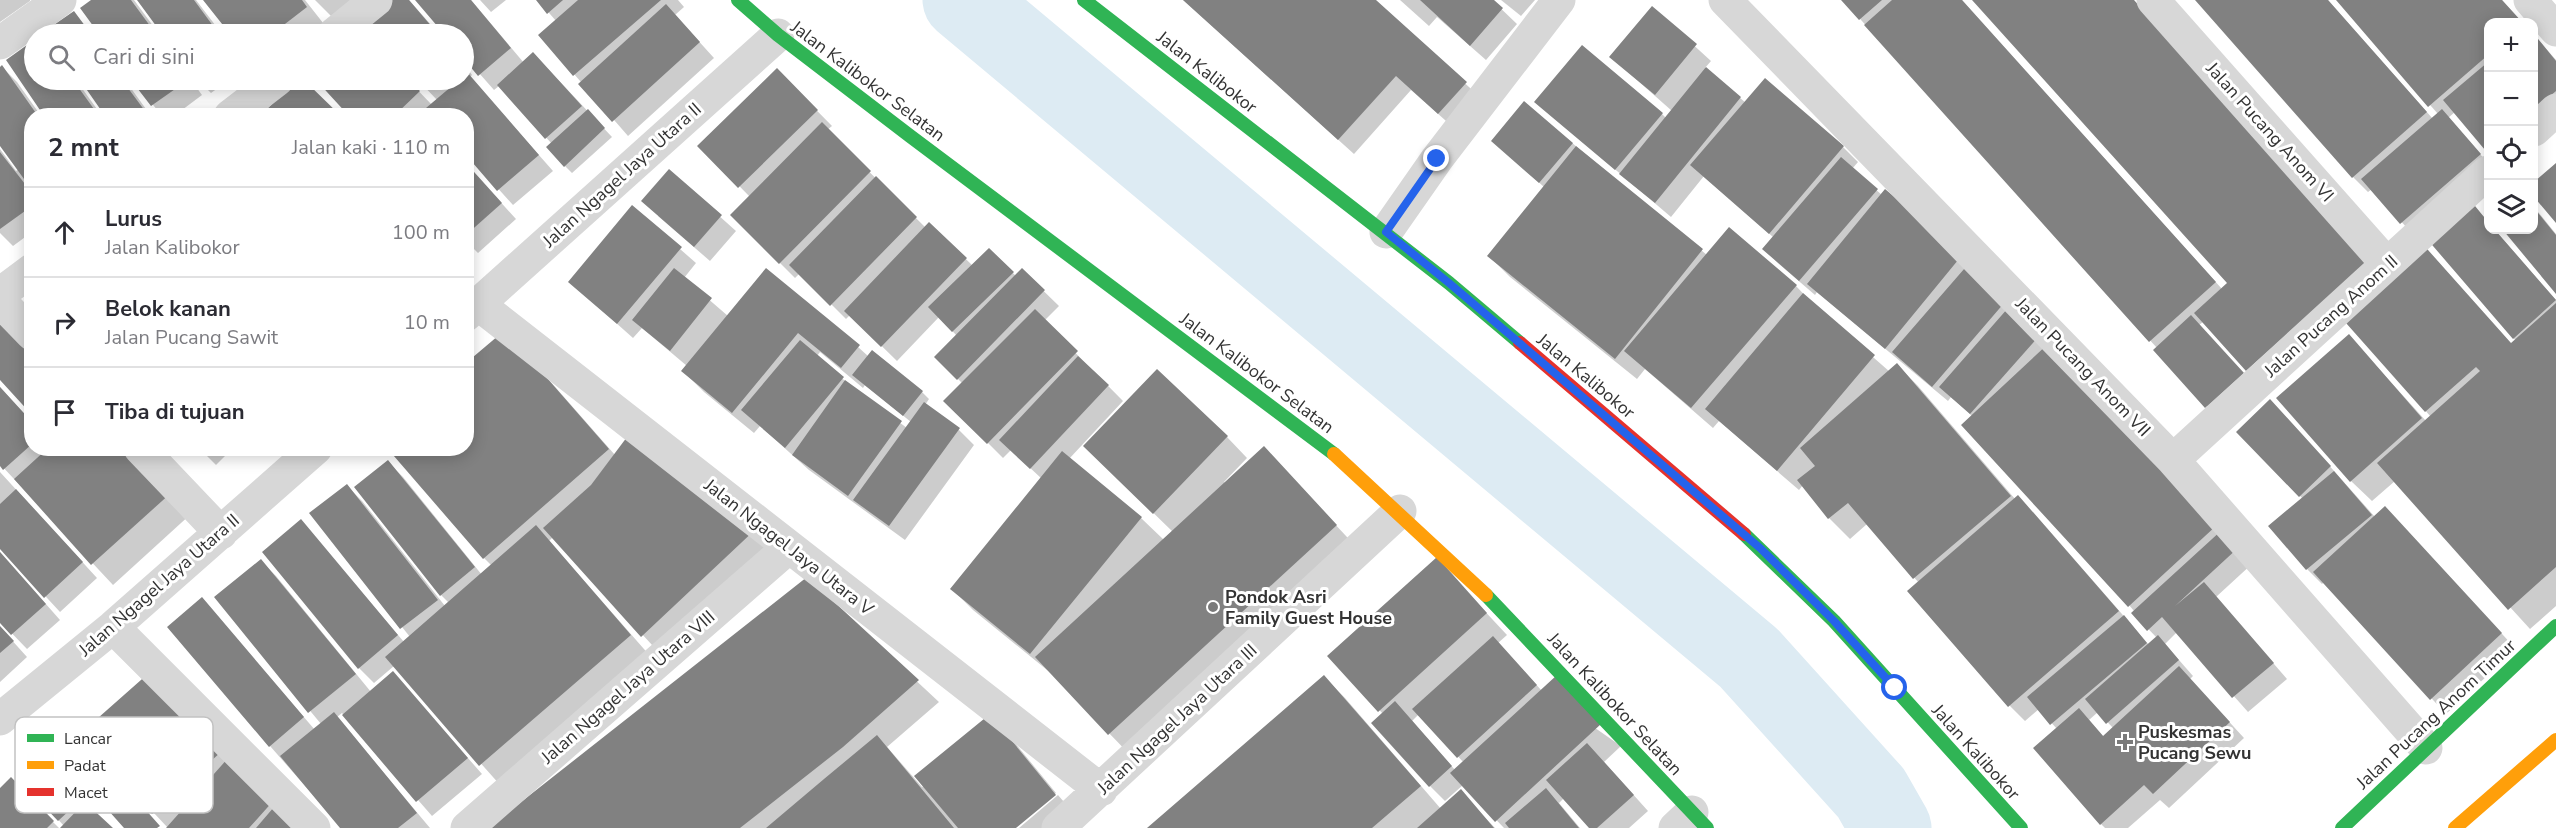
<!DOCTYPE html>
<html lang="id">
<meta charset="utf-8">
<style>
:root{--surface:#fff;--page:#f2f2f3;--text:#2b2b33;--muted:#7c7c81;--line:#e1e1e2}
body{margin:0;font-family:"Nunito Sans",sans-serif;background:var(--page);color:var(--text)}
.controls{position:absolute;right:18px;top:18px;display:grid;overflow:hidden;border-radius:12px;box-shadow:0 3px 15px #0003}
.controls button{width:54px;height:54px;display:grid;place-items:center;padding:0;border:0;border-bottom:2px solid var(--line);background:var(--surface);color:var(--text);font:30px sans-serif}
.stop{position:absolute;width:18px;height:18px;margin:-14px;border:4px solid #2563eb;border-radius:50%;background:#fff}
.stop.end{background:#2563eb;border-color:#fff;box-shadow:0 2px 6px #0008}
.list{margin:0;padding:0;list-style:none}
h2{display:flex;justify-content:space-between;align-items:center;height:78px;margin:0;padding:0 24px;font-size:26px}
h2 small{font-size:20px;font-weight:400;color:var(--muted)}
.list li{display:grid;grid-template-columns:39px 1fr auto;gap:18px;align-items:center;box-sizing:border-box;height:90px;padding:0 24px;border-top:2px solid var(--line)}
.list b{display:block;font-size:22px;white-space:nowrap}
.list p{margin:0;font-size:20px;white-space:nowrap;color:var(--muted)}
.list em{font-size:20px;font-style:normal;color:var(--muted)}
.icon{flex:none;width:33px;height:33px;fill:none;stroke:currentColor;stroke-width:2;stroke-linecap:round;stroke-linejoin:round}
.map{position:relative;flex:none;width:2556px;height:828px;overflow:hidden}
.search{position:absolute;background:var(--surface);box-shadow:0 3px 15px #0003;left:24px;top:24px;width:450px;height:66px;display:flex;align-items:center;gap:15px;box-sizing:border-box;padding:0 21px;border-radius:33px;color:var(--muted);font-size:22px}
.panel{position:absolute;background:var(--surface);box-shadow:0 3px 15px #0003;left:24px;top:108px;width:450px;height:348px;border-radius:24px}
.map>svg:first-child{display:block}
.shadow{fill:#0003;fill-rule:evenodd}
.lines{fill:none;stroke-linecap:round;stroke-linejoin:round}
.river{stroke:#ddebf3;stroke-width:81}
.building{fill:#818181}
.street{stroke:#d7d7d7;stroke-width:33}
.fast{stroke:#30b455;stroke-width:14}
.slow{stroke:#ff9f0a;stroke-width:14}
.jam{stroke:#e5322d;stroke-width:14}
.route{stroke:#2563eb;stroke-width:8}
.poi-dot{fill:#7a7a7a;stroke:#fff;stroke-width:2}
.labels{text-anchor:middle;stroke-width:6;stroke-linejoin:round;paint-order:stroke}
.street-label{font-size:18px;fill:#333;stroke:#fff}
.poi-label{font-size:18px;font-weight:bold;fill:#333;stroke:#fff;text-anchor:start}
.key{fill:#fff;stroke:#c2c2c2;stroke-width:1.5}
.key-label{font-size:16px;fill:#333}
</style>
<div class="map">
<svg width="2556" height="828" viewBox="0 0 2556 828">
<rect width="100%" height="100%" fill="#fff"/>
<!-- shadow -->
<path class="shadow" d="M0,0H30V1L0,22Z
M94,0H134L159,34H101L82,8Z
M139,0H196L222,34H164Z
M205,0H305L327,28L319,34H232Z
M315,0H365L337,22Z
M409,0L439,34H380L364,16Z
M417,0H471L524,63L548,69L612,137L572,173L565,166L552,144L499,86L494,90L464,56V34H445Z
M480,0H506L491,12Z
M538,0H678L684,7L675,15L714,58L628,136L540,35L556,21Z
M1183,0H1374L1481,98L1454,128L1411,90L1354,154Z
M1400,0H1492L1517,24L1486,60L1437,17L1429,26Z
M1501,0H1535L1521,16Z
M1843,0H1962L2222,289L2229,283L1974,0H2133L2331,220L2512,345L2516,341L2429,239L2471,203L2488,221V230H2495L2556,300V606L2530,629L2395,481L2372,501L2351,481L2349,336L2426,421L2431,417L2346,321L2203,322L2199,325L2250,382L2214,414L2157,348Z
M2197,0H2328L2433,119L2438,114L2338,0H2502L2522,22H2488V152L2455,112L2448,118L2488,163L2416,238L2372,189L2368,192L2353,177Z
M1653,8L1711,61L1705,68L1746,103L1843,147L1858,162L1852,169L1882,195L1962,255L2253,563L2216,597L2287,679L2248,712L2177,632L2165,644L2193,676L2190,679L2244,738L2169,808L2160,800L2128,828H2105L2101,824L2057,729L2039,709L2025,721L2010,706L1909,592L1919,583L1867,524L1850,539L1829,518L1803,485L1799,490L1719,421L1713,428L1645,369L1637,379L1510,277L1489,256L1544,187L1493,141L1524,103L1707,255L1796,286L1816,307L1890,372L1897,365L1918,386L2015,499L2033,512L2149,645L2157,638L2133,613L2134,611L1972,416L1951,397L1948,401L1817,292L1815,295L1779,264L1764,249L1773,237L1704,176L1671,217L1536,102L1662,114L1666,118L1672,111L1611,57ZM2098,712L2113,728L2104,737L2089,720Z
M73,13L93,34H50L47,31Z
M2534,35L2556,60V118L2534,137Z
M34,42V80H76L102,116H46L8,61Z
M464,64L472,75L470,77L553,171L513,205L466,153V116L430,111L425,116H351L318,80H408L432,105L437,100L418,80H464Z
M2,67L17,82L41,116H32V232L13,246L0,233V149L16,171L19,169L0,143V68Z
M777,70L832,126L827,130L926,228L930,224L973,266L989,250L1016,276L1022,270L1059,306L1044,321L1123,401L1069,459L1141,518L1164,540L1173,532L1106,467L1227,437L1247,458L1224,482L1226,484L1264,448L1360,551L1134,759L1052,674L973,610L952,589L1042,479L1011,450L1003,458L946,401L963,384L936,357L957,336L939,317L897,361L850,315L846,319L800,273L795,278L732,215L750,197L700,146Z
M81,80H125L151,116H107Z
M133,80H191L202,95L174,116H162Z
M198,80H229L211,93Z
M466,164L516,219L478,253L466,241Z
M669,171L736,231L710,261L658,216Z
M632,207L696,263L684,278L728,316L858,347L868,356L922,392L929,399L925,405L959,430L974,445L905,540L809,470L760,426L754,433L704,392L683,371L687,366L642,328L633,338L570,282ZM820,352L863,388L865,385L911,422L907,428L853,388L817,356Z
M2534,207L2556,234V291L2505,230H2534Z
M520,347L615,455L777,549L663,657L553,537L549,541L651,657L501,786L394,666L374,683L359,668L301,521L404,642L410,637L311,513L347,486L362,501L445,606L449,603L441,595L388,462L403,477L482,575L492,566L484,558L466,448Z
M0,387L32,422V448H134L192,513L113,585L0,464Z
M2285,416L2375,517L2385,508L2516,649L2446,714L2324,582L2322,584L2307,569L2303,499L2238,432Z
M199,448H233L216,465Z
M0,472L97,578L60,612L0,547Z
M0,552L60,620L27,649L0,621Z
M1437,560L1507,635L1498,643L1542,691L1621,746L1604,762L1648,811L1629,828H1591L1564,798L1559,803L1580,828H1504L1463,785L1445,801L1430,786L1383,714L1330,656ZM1419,714L1464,763L1455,770L1412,721Z
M261,561L276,576L371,692L393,673L482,774L432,816L342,713L337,717L430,828H342L270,746L202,599L315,730L321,724L216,597Z
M807,579L939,702L887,747L922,787L1010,737L1056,793L1014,828H490Z
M0,627L27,657L0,682Z
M150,674L296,828H168L153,812Z
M1324,677L1345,698L1441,809L1461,792L1495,828H1150Z
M59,766L93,803L89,807L111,828H62L64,826L25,783Z
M11,780L59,828H0V791Z
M1058,795L1076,816L1062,828H1019Z"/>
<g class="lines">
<!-- river -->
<path class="river" d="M963,0L1749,658L1871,793L1891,828"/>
</g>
<!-- building -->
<path class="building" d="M91,0H131L156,34H99L80,8Z
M137,0H194L219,34H162Z
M203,0H302L307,7L272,34H230Z
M381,0H409L438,34H378L362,16Z
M415,0H471L511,48L478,76L464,59V34H444Z
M536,0H563L547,14Z
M578,0H661L573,76L538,35Z
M1183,0H1376L1467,82L1438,114L1396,76L1338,140Z
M1420,0H1494L1503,8L1470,46Z
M1841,0H1882L1859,20Z
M1892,0H1962L2216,282L2149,342L1864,25Z
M1972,0H2134L2368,261L2246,371L2194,313L2227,283Z
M2195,0H2328L2427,112L2352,178Z
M2336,0H2502L2522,22H2488V55L2428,107Z
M666,4L700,42L612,122L578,84Z
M1652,6L1697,44L1655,95L1609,57Z
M74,11L91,34H48L45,31Z
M2534,34L2556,61V91L2534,110Z
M34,40V80H73L99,116H44L6,60Z
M1582,45L1663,113L1615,170L1534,102Z
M533,52L582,106L545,139L497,85Z
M2488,62V147L2485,150L2443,100Z
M2,65L38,116H32V190L0,146V67Z
M1706,67L1741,97L1655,203L1619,174Z
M777,68L818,110L738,188L697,146Z
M467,72L539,155L497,191L466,155V116H432L426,108L459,80H464V75Z
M1765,78L1844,146L1769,234L1690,165Z
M80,80H122L145,111L139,116H105Z
M131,80H188L151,106Z
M296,80H304L341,116H271L266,110Z
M316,80H409L420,91L394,116H349Z
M1524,101L1573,143L1539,183L1491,141Z
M588,109L605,128L564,167L546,147Z
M2442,109L2481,154L2400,224L2361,179Z
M822,122L871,171L779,264L730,215Z
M1576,146L1703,249L1615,359L1487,256Z
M0,152L32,193V206L0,229Z
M1841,157L1878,189L1799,281L1762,249Z
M466,163L502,203L466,235Z
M2556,163V223L2534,197V182Z
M669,169L722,215L694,247L641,201Z
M876,176L917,217L830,306L789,265Z
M1885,189L1963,254L1885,349L1807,284Z
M2471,201L2488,222V230H2495L2556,300L2513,339L2427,239Z
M632,205L682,247L617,324L568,282Z
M2534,208L2556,235V294L2503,230H2534Z
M929,222L967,258L881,347L844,311Z
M1729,227L1797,285L1691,408L1624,351Z
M2420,241L2511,343L2556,303V567L2508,610L2377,463L2480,371L2476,367L2425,412L2338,314Z
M989,248L1014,272L952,332L928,307Z
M1971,261L2011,295L1932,387L1892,352Z
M674,268L712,298L670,351L632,320Z
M766,268L860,345L841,368L798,333L732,413L681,371Z
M1022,268L1045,290L957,380L934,357Z
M1803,293L1875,355L1777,471L1705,409Z
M2008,308L2039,336L1970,414L1939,387Z
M1035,309L1078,351L987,444L943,401Z
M2191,315L2244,373L2205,408L2153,350Z
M0,320L32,342V415L0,380Z
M505,330L609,449L483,559L387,448H466V363Z
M2349,334L2422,418L2350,482L2276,398Z
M800,340L844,377L785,448L741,410Z
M2050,342L2217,525L2128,607L1961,425Z
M872,350L923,391L903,416L852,375Z
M1078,356L1109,385L1030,469L999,440Z
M1897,363L2011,496L1913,579L1848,503L1828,519L1797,480L1815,466L1800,448Z
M1157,369L1228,436L1153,514L1083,446Z
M845,380L902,421L848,496L792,455Z
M0,387L32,422V444L3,470L0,466Z
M2270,399L2331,466L2299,497L2236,432Z
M924,402L960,428L889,526L853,500Z
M630,433L758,527L641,637L543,528L591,485Z
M1264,446L1337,525L1108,735L1035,657Z
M48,448H134L172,492L91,565L14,479Z
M1062,451L1142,517L1030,654L950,589Z
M388,460L475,567L440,596L354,487Z
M2334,471L2372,515L2306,570L2268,526Z
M347,484L438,600L400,629L309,513Z
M16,489L83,562L44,598L0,549V504Z
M2018,495L2119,611L2008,707L1907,591Z
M2385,506L2502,633L2430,700L2313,572Z
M301,519L398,635L358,669L262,552Z
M536,525L631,635L479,766L385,657Z
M2223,529L2239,547L2175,606L2204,582L2274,663L2232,698L2162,617L2147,631L2131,613Z
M0,552L46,604L11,635L0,623Z
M1437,557L1487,613L1378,712L1327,656Z
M261,559L356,674L308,713L214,597Z
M807,577L919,680L843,747L740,828H488Z
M202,597L304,717L269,747L167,627Z
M2124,615L2147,643L2050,725L2027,697Z
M0,626L14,641L0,653Z
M2158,635L2179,660L2106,724L2085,699Z
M1493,636L1537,685L1457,758L1412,709Z
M2179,666L2230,722L2153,794L2144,785L2100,825L2033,748L2079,708L2103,736Z
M393,671L468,758L416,802L342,715Z
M150,672L221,752L152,814L81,733Z
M1324,675L1421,786L1372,828H1147Z
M1557,675L1601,724L1495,822L1450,773Z
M1395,701L1452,766L1429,787L1371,723Z
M334,712L417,813L398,828H340L280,756Z
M990,714L1056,795L1016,828H958L914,776Z
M877,735L954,828H766L824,779Z
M81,737L160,826L157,828H124L60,756Z
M1587,743L1634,795L1597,828H1589L1546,780Z
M51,757L86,795L58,821L22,783Z
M229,757L275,799L249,828H166Z
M11,777L54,821L47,828H0V788Z
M1546,788L1579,828H1509L1505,823Z
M1461,789L1494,828H1417Z
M85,802L113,828H60Z
M274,807L298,828H256Z"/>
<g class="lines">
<!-- street -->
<path class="street" d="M1725,0L2173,460L2426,748
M2153,0L2387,264
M2530,0L2556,30
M334,34L376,0
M0,43L60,0
M230,116L277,80
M2534,130L2556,110
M1386,232L1437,159L1559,0
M0,294L32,270
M0,301L32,334
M478,304L1101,790
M466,315L778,35
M140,448L221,533
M2173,460L2488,172
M113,627L314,828
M0,719L113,627L316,448
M467,828L789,547
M1058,828L1400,511
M1675,828L1692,812"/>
<!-- fast -->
<path class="fast" d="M738,0L778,35L910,136L1334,454
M1084,0L1449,283L1520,343
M1744,534L1834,621L2021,828
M1486,595L1707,828
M2342,828L2556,626"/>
<!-- slow -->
<path class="slow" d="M1334,454L1486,595
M2455,828L2556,740"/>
<!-- jam -->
<path class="jam" d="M1520,343L1744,534"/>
</g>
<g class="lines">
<!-- route -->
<path class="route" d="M1437,159L1386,232L1449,283L1760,548L1834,621L1895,688"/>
</g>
<!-- markers -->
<g class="poi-dot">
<circle cx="1213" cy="607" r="6"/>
<path d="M2122 733h6v6h6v6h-6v6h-6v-6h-6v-6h6z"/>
</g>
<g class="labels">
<!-- street labels -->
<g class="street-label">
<text transform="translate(1207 72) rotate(38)" y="6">Jalan Kalibokor</text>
<text transform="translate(868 81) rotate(37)" y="6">Jalan Kalibokor Selatan</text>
<text transform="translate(2270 132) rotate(48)" y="6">Jalan Pucang Anom VI</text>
<text transform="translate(622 175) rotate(-42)" y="6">Jalan Ngagel Jaya Utara II</text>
<text transform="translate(2331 316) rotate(-42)" y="6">Jalan Pucang Anom II</text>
<text transform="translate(2083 367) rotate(46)" y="6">Jalan Pucang Anom VII</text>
<text transform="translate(1257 373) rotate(37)" y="6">Jalan Kalibokor Selatan</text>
<text transform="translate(1586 376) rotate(40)" y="6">Jalan Kalibokor</text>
<text transform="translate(789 547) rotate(38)" y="6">Jalan Ngagel Jaya Utara V</text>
<text transform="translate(159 585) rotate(-41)" y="6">Jalan Ngagel Jaya Utara II</text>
<text transform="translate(628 687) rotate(-41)" y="6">Jalan Ngagel Jaya Utara VIII</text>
<text transform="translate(1615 704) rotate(47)" y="6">Jalan Kalibokor Selatan</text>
<text transform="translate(2436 714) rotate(-43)" y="6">Jalan Pucang Anom Timur</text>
<text transform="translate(1177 719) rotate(-43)" y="6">Jalan Ngagel Jaya Utara III</text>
<text transform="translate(1976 752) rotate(48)" y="6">Jalan Kalibokor</text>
</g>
<!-- poi labels -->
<g class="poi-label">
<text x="1225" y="603">Pondok Asri<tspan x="1225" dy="21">Family Guest House</tspan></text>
<text x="2138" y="738">Puskesmas<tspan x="2138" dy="21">Pucang Sewu</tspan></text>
</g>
</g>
<!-- legend -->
<rect x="15" y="717" width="198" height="96" rx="9" class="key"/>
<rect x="27" y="734" width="27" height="8" fill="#30b455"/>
<rect x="27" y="761" width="27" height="8" fill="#ff9f0a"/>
<rect x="27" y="788" width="27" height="8" fill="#e5322d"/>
<g class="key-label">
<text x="64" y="744">Lancar</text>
<text x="64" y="771">Padat</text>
<text x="64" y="798">Macet</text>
</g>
</svg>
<div class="controls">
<button>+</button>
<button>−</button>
<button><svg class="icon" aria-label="locate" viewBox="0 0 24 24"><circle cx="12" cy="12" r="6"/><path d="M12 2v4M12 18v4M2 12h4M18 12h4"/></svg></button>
<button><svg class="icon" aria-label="layers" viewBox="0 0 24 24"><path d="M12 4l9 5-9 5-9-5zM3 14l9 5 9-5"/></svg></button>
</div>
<div class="stop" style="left:1895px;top:688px"></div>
<div class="stop end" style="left:1437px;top:159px"></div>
<div class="search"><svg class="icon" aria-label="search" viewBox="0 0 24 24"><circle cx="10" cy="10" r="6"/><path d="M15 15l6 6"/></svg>Cari di sini</div>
<section class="panel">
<h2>2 mnt<small>Jalan kaki · 110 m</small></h2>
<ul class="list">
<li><svg class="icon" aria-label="ahead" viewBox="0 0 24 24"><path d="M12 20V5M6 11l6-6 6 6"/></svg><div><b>Lurus</b><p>Jalan Kalibokor</p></div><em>100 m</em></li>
<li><svg class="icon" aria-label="right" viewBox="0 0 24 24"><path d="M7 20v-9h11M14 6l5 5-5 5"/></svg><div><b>Belok kanan</b><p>Jalan Pucang Sawit</p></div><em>10 m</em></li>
<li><svg class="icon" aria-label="arrive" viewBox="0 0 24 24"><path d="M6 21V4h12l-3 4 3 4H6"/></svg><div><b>Tiba di tujuan</b></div></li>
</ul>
</section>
</div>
